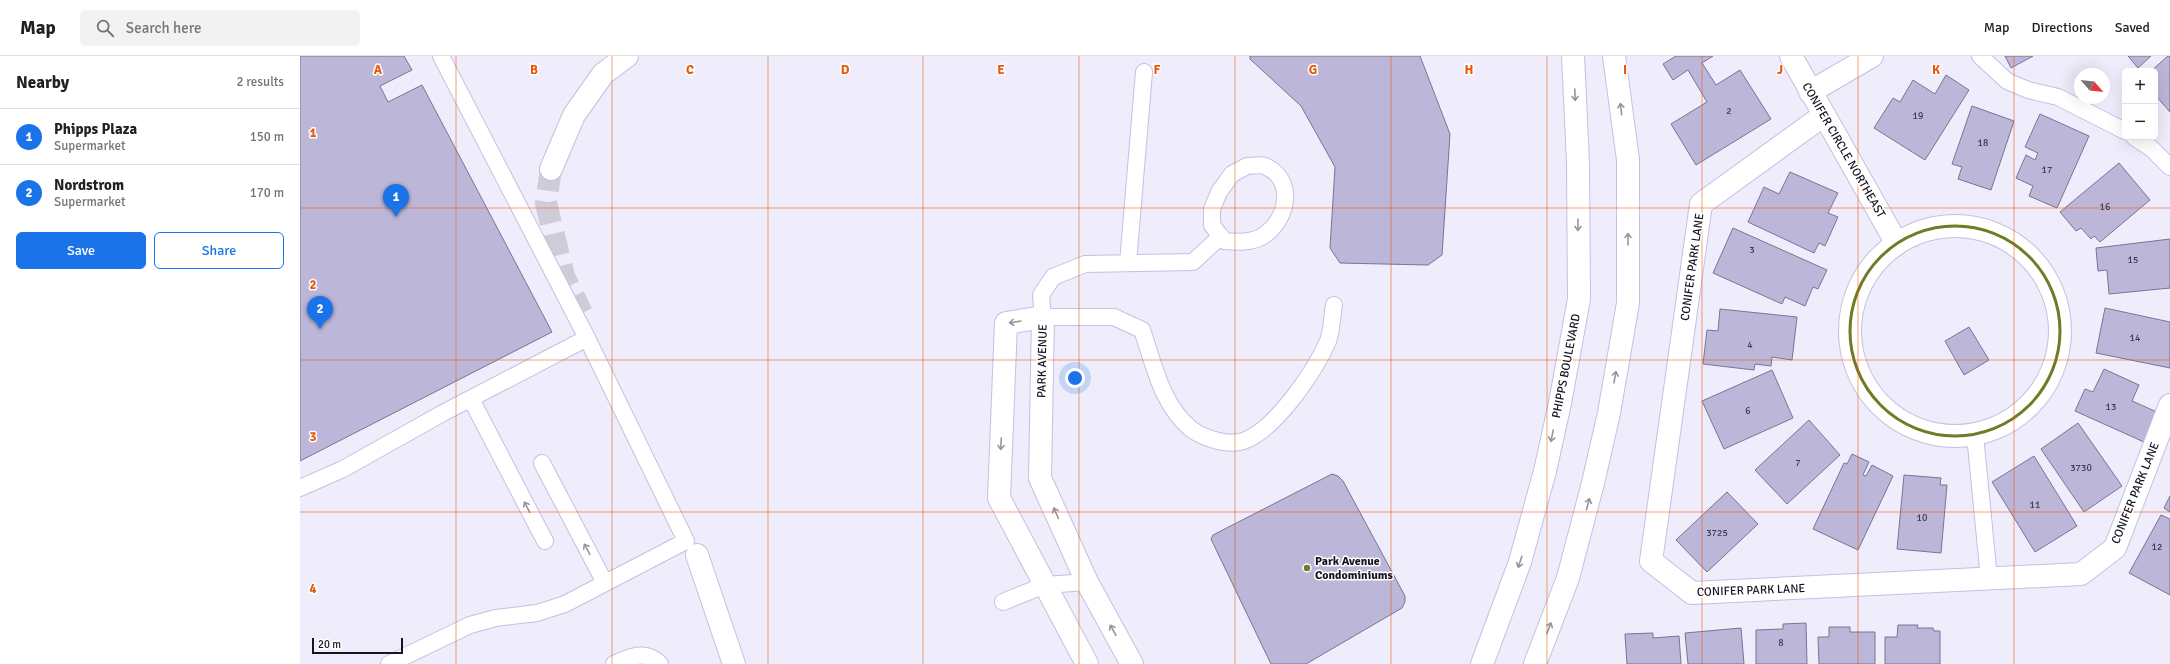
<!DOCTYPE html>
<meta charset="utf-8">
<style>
:root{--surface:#fff;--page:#f2f2f2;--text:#202124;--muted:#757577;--line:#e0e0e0;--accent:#1a73e8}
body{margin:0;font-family:Signika,sans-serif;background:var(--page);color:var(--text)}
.controls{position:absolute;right:12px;top:12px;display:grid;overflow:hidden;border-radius:6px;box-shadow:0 4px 16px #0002}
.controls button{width:36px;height:36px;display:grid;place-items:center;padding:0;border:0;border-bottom:1px solid var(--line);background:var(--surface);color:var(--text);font:20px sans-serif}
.compass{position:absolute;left:1774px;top:12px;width:36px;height:36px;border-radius:50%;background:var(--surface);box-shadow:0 4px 16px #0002;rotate:118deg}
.scale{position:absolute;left:12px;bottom:10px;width:91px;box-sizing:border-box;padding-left:4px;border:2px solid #171421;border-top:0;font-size:11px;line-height:14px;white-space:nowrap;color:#171421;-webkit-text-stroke:3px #fff;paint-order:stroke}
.you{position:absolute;left:775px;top:322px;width:14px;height:14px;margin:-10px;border:3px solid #fff;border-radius:50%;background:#1a73e8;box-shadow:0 0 0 6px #1a73e833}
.badge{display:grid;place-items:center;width:26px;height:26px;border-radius:50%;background:var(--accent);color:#fff;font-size:13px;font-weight:700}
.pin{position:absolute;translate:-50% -33px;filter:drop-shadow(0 1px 2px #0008)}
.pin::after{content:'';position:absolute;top:21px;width:14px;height:12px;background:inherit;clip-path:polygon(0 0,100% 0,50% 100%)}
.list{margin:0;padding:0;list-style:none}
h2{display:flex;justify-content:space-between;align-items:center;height:52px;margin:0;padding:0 16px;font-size:17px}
h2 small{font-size:13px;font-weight:400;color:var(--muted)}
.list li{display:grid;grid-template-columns:26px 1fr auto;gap:12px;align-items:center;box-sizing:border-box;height:56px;padding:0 16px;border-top:1px solid var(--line)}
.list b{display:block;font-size:15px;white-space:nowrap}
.list p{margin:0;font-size:13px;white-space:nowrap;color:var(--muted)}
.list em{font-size:13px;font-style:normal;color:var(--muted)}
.actions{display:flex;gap:8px;padding:12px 16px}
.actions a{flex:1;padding:9px 0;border:1px solid var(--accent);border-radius:6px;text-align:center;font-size:14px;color:var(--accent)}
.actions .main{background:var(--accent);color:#fff}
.icon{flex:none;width:22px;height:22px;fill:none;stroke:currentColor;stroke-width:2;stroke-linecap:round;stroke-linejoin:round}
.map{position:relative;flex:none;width:1870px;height:608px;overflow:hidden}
header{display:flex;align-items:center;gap:24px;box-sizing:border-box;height:56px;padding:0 20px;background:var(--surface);border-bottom:1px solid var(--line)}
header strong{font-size:19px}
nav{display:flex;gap:22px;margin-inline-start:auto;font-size:14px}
.search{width:280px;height:36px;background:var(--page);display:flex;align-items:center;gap:10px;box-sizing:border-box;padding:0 14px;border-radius:6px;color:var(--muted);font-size:15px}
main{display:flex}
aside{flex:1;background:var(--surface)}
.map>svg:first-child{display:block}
.building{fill:#bcb6d9;stroke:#797494}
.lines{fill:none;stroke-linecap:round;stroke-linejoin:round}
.minor-tunnel{stroke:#cfccda;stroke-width:22;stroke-dasharray:22 11;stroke-linecap:butt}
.service-casing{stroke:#c5bfe2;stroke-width:18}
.minor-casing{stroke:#c5bfe2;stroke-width:24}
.secondary-casing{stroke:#c5bfe2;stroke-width:24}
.service{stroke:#fff;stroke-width:16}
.minor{stroke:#fff;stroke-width:22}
.secondary{stroke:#fff;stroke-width:22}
.oneway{stroke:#97959b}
.marked{fill:none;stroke:#717a25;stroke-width:3;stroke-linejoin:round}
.grid{fill:none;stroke:#e8590c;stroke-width:1;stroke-opacity:0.55}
.poi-dot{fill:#717a25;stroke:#fff;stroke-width:1.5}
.labels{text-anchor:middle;stroke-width:3;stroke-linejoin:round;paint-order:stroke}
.number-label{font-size:10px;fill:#403c4f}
.street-label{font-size:12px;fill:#171421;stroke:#fff}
.poi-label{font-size:12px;font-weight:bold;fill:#171421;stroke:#fff;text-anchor:start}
.grid-label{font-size:13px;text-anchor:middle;font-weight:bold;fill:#e8590c;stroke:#fff;stroke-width:3;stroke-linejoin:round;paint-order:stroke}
</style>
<header>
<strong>Map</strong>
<div class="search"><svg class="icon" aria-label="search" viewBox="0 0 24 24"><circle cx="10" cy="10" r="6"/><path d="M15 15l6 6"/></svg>Search here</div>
<nav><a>Map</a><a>Directions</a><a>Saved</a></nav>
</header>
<main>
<aside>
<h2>Nearby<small>2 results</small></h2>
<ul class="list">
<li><span class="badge">1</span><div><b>Phipps Plaza</b><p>Supermarket</p></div><em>150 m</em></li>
<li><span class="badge">2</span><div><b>Nordstrom</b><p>Supermarket</p></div><em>170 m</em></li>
</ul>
<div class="actions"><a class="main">Save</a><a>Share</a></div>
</aside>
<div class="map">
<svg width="1870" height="608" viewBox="0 0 1870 608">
<rect width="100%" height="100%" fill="#efecfb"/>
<!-- building -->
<path class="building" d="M0,0H104L112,14L80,30L88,46L122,29L252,276L0,405Z
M950,0H1120L1150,78L1142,199L1128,209L1040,207L1030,192L1035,111L1001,50L950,3Z
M1376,0H1413L1402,7L1416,29L1440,14L1471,63L1396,109L1371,68L1407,46L1388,14L1373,24L1363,8Z
M1705,0H1733L1711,12Z
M1828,0H1851L1838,12Z
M1868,0H1870V56L1855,39V15H1851Z
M1646,19L1669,34L1625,104L1574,72L1593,42L1600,46L1613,24L1635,38Z
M1672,50L1714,65L1691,134L1658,123L1662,111L1652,108Z
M1740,58L1789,80L1757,152L1729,140L1733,130L1716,122L1726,99L1735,104L1738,97L1725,91Z
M1819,107L1850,144L1800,186L1794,180L1791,183L1781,172L1776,175L1760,156Z
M1490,116L1538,137L1528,157L1538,161L1525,190L1519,187L1514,197L1448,166L1464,131L1479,138Z
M1433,172L1527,214L1518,233L1513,231L1505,250L1485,241L1482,248L1413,217Z
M1870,183V232L1809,238L1807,214L1798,215L1796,192Z
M1805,252L1870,266V312L1796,297Z
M1420,253L1497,261L1492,304L1472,301L1471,310L1455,308L1454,314L1403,308L1407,274L1418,275Z
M1669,271L1689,304L1664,319L1645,285Z
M1804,313L1839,329L1832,345L1857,356L1844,386L1775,355L1785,333L1793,336Z
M1472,314L1493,362L1424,393L1402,345Z
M1509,364L1540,399L1487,448L1455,414Z
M1778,367L1822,430L1784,456L1741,393Z
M1552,398L1569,406L1563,419L1566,420L1572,409L1593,420L1558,494L1513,473L1544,407L1547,408Z
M1734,400L1777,470L1735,496L1692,426Z
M1032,418L1038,420L1043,425L1105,540V546L1102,552L1006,608H971L911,483L913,479Z
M1604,419L1641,422L1640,429H1647L1641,497L1597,493Z
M1427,436L1458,468L1407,516L1376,484Z
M1870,440V456L1864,452Z
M1861,459L1870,463V539L1829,517Z
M1506,567L1507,608H1456V574L1483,573V568Z
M1598,569H1618L1617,572H1633L1634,575H1640V608H1585V581H1597Z
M1529,571H1550V576H1575V608H1519L1518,581H1529Z
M1441,572L1444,608H1388L1385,577Z
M1353,577V582L1379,580L1381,608H1327L1325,578Z"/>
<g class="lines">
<!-- minor-tunnel -->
<path class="minor-tunnel" d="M251,113L246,147L264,220L282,257"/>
<defs>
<path id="service" d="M1680,0L1707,25L1728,34L1758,41L1825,75
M1834,81L1852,93L1870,111
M947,110C952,110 960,108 965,110C996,124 988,164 963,180C951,187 937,186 924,185L912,169V153L919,136L932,118Z
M921,180L893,206L785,208L753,221L741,239L743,261H814L842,274C854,308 861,348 891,373C905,383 930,391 946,384C977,371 1015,315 1028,285C1032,274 1032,260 1034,249
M828,207L844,16
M171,343L245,485
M1675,379L1689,523
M242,407L305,527
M0,432L43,413L143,357L287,282L141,0
M703,546L745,529L787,526
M89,608L170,569L196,562L237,557L265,548L386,485L287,282
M314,608C329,601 346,593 360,608"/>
<path id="minor" d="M1491,0L1597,188
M1510,36L1572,0
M1524,59L1401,148L1351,505L1392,537L1781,518L1815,492L1870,349
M251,113L274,59L303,18L327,0
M1550 275a105 105 0 1 1 210 0a105 105 0 1 1-210 0Z
M397,499L434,608
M787,608L699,442L706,267L743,261L740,422L787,526L832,608"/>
<path id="secondary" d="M1182,608L1220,506L1245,415L1260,347L1279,243L1278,106L1273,0
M1235,608L1268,522L1293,427L1309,357L1328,247V104L1314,0"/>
</defs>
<!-- service casing -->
<use href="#service" class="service-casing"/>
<!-- minor casing -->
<use href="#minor" class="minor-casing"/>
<!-- secondary casing -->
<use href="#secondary" class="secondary-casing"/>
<!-- service -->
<use href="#service" class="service"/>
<!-- minor -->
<use href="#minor" class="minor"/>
<!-- secondary -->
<use href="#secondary" class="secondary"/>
</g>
<!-- one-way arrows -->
<defs><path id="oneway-shaft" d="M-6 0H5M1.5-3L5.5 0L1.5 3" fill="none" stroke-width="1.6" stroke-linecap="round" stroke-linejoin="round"/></defs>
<g class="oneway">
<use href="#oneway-shaft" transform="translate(1275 39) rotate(88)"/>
<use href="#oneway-shaft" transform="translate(1321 53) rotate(-97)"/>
<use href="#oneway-shaft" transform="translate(1278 169) rotate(90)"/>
<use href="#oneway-shaft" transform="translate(1328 183) rotate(-90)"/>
<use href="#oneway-shaft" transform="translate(715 266) rotate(170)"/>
<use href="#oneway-shaft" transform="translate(1315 321) rotate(-80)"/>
<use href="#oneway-shaft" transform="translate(1252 380) rotate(102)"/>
<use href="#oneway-shaft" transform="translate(701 388) rotate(93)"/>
<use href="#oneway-shaft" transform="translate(1288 448) rotate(-75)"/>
<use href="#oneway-shaft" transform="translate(227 451) rotate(-117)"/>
<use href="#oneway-shaft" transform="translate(756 457) rotate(-114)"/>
<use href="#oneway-shaft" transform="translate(287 493) rotate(-118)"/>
<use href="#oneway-shaft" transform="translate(1220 506) rotate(108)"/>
<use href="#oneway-shaft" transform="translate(1249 572) rotate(-69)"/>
<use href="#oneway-shaft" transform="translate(813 574) rotate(-119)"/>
</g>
<!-- marked area -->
<path class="marked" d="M1550 275a105 105 0 1 1 210 0a105 105 0 1 1-210 0Z"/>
<!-- grid -->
<path class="grid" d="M156,0V608M312,0V608M468,0V608M623,0V608M779,0V608M935,0V608M1091,0V608M1247,0V608M1402,0V608M1558,0V608M1714,0V608M0,152H1870M0,304H1870M0,456H1870"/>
<!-- markers -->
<circle class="poi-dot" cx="1007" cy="512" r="4"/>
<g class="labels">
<!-- number labels -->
<g class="number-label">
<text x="1429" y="58">2</text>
<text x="1618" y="63">19</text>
<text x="1683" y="90">18</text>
<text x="1747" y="117">17</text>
<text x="1805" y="154">16</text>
<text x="1452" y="197">3</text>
<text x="1833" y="207">15</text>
<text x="1835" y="285">14</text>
<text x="1450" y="292">4</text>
<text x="1811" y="354">13</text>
<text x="1448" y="358">6</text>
<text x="1498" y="410">7</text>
<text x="1781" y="415">3730</text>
<text x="1735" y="452">11</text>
<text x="1622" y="465">10</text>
<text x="1417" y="480">3725</text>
<text x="1857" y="494">12</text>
<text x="1481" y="590">8</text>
</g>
<!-- street labels -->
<g class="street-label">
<text transform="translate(1544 94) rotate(60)" y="4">CONIFER CIRCLE NORTHEAST</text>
<text transform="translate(1392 211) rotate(-82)" y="4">CONIFER PARK LANE</text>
<text transform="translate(742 305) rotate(-89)" y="4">PARK AVENUE</text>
<text transform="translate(1266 310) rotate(-79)" y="4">PHIPPS BOULEVARD</text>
<text transform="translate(1835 437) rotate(-68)" y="4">CONIFER PARK LANE</text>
<text transform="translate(1451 534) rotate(-2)" y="4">CONIFER PARK LANE</text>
</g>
<!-- poi labels -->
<g class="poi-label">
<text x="1015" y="509">Park Avenue<tspan x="1015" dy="14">Condominiums</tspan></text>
</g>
</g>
<g class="grid-label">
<text x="78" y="18">A</text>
<text x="234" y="18">B</text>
<text x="390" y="18">C</text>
<text x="545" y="18">D</text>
<text x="701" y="18">E</text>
<text x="857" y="18">F</text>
<text x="1013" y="18">G</text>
<text x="1169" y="18">H</text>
<text x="1325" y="18">I</text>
<text x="1480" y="18">J</text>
<text x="1636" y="18">K</text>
<text x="13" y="81">1</text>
<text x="13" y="233">2</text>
<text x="13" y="385">3</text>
<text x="13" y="537">4</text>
</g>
</svg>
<div class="controls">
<button>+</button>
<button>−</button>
</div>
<svg class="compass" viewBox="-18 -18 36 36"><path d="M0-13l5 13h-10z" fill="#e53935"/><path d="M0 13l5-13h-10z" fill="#757577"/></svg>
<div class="scale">20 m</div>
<div class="you"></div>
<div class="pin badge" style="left:96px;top:161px">1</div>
<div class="pin badge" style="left:20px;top:273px">2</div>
</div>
</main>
